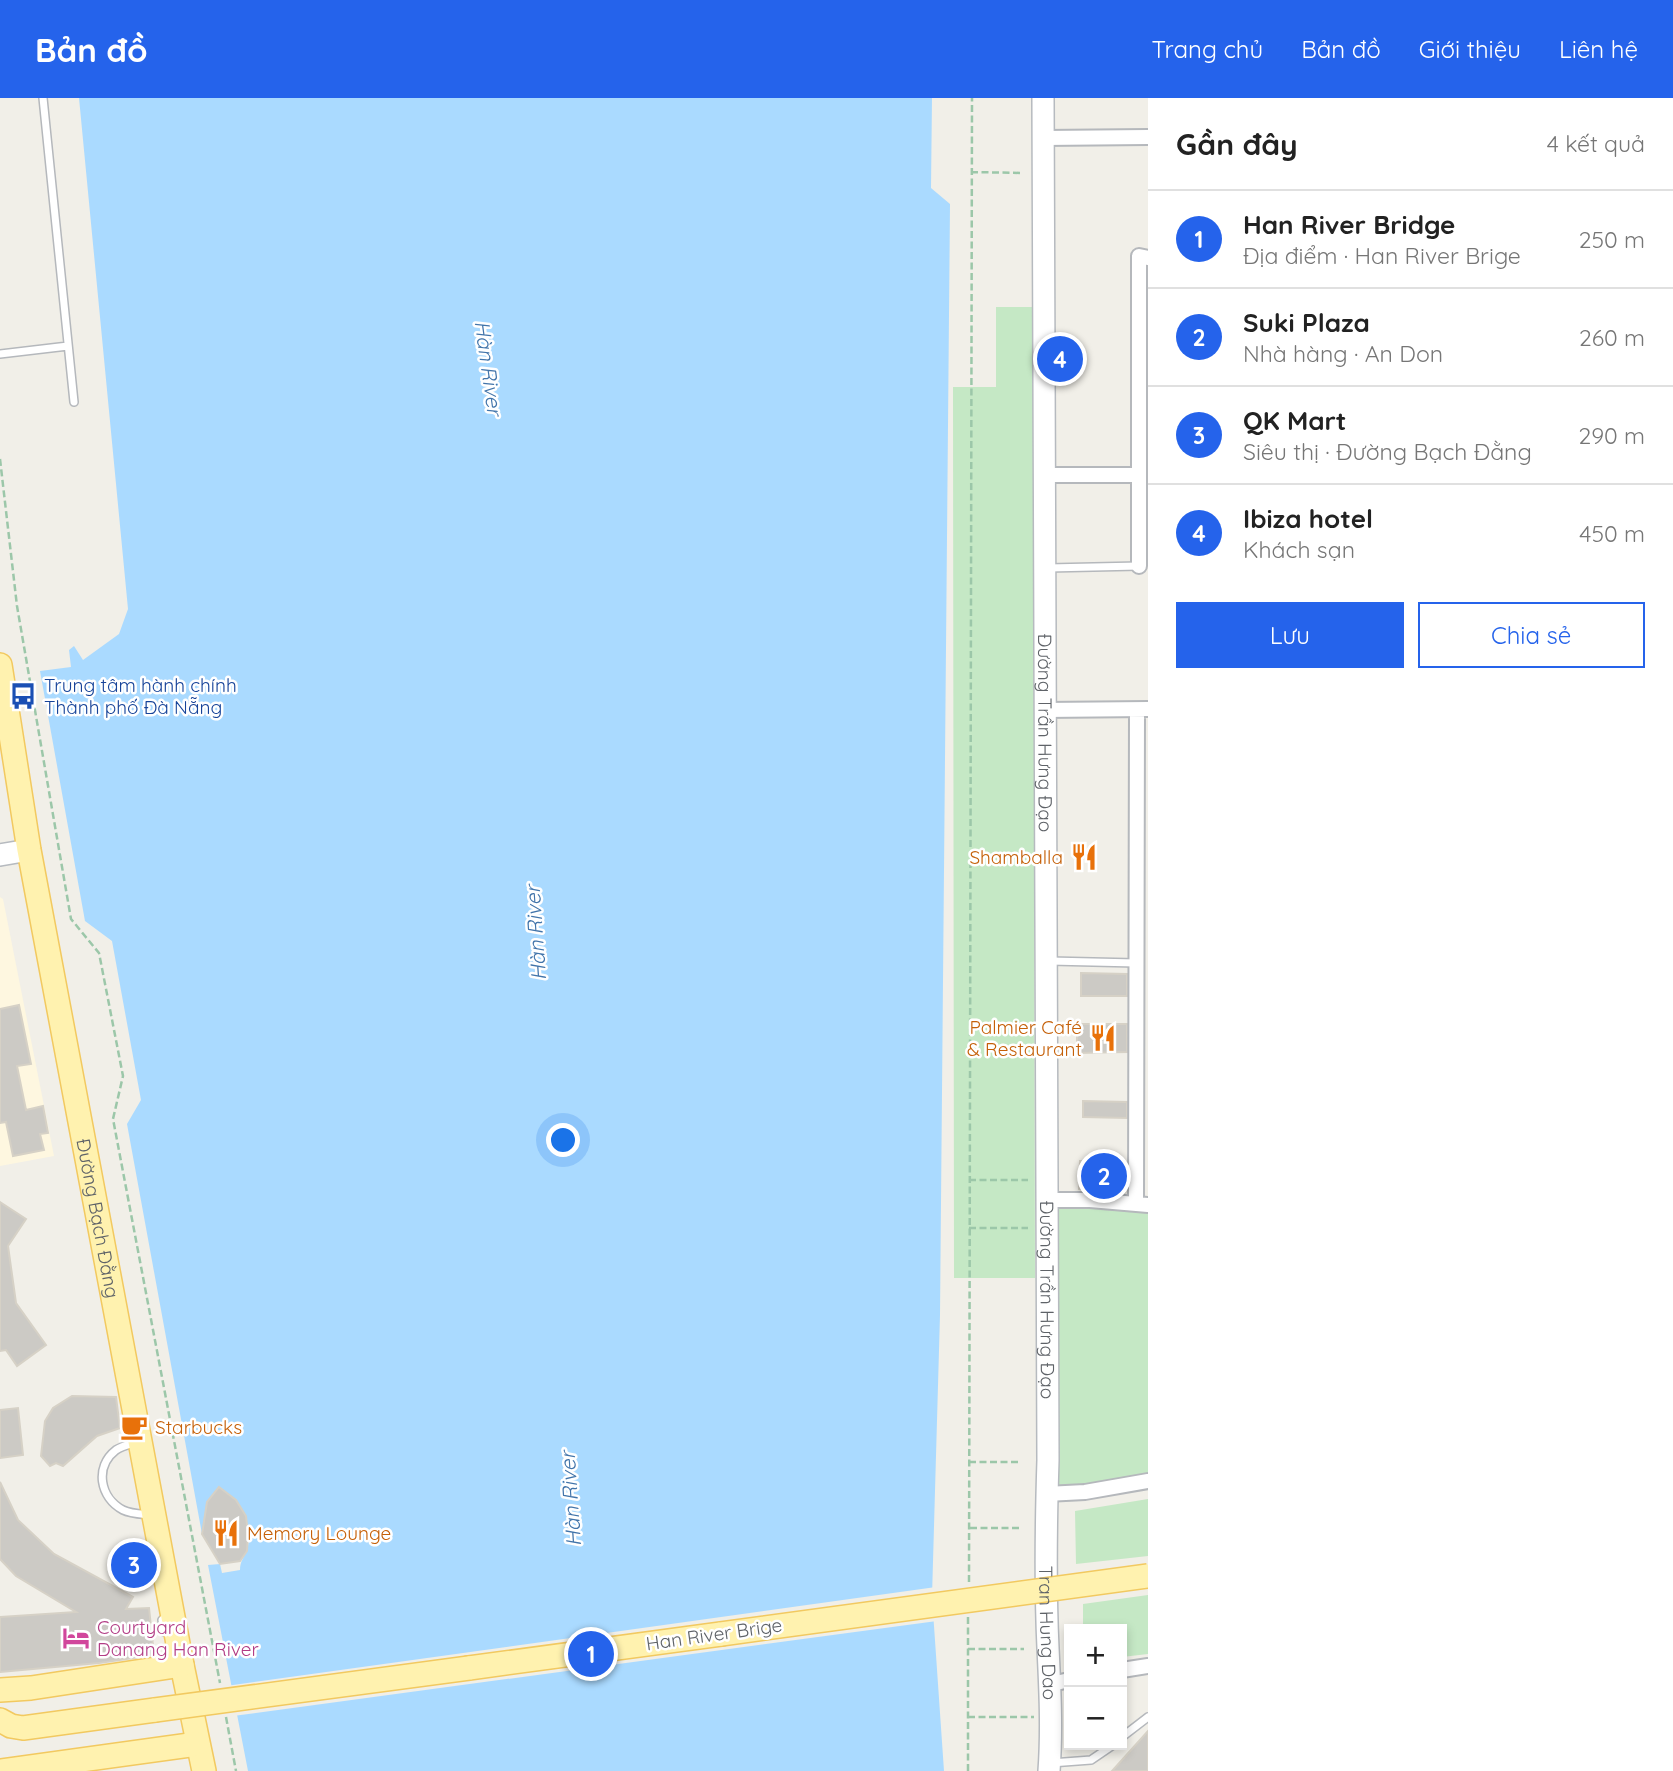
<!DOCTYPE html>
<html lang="vi">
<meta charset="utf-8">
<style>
:root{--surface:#fff;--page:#f6f6f6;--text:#222;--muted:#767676;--line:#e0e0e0;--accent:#2563eb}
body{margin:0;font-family:Quicksand,sans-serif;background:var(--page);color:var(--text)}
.controls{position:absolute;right:21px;bottom:21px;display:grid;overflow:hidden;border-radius:0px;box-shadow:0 4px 10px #0003}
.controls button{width:63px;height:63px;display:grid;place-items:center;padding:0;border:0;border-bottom:2px solid var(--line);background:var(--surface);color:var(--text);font:35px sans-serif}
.you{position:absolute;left:564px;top:1043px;width:24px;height:24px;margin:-18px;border:5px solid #fff;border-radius:50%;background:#1a73e8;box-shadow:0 0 0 10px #1a73e833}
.badge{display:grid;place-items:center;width:46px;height:46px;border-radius:50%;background:var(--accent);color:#fff;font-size:23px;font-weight:700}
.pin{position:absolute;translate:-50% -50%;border:4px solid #fff;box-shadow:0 2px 7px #0006}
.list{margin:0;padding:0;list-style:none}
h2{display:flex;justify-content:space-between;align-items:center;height:91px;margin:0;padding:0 28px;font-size:30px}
h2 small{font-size:23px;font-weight:400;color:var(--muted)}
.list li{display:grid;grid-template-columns:46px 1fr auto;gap:21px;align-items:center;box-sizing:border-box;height:98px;padding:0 28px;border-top:2px solid var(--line)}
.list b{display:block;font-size:26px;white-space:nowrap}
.list p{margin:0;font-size:23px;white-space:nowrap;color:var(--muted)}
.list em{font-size:23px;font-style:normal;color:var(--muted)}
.actions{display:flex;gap:14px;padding:21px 28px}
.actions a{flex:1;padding:16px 0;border:2px solid var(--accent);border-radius:0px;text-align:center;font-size:24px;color:var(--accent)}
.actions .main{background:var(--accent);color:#fff}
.map{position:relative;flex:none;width:1148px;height:1673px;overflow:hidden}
header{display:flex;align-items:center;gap:42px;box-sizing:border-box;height:98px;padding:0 35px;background:var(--accent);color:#fff}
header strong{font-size:33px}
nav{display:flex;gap:38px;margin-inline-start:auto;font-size:24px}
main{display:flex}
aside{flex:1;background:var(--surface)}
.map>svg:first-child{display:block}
.commercial{fill:#fef7e0}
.green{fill:#c5e8c5}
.water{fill:#aadaff}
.pier{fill:#f1efe8}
.building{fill:#cccac5;stroke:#d6d1c6;stroke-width:2}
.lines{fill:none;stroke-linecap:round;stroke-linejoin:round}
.service-casing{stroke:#b5b8bc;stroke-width:10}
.minor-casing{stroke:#b5b8bc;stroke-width:18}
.secondary-casing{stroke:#b6babf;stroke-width:24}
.primary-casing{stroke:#f2c960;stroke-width:26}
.path{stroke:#9cc7a9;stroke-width:2.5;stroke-dasharray:7 3.5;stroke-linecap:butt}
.service{stroke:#fff;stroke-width:7}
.minor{stroke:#fff;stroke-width:14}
.secondary{stroke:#fff;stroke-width:21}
.primary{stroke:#fff2af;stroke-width:23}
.primary-bridge-casing{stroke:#f2c960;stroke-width:26;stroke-linecap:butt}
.primary-bridge{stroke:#fff2af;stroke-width:23}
.labels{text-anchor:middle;stroke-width:5;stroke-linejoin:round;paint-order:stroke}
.transit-label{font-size:19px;fill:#164399;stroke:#fff;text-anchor:start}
.street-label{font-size:19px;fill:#5f6368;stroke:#fff}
.food-label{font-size:19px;fill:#c56008;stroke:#fff;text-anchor:end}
.hotel-label{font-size:19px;fill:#b23c85;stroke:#fff;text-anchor:start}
.water-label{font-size:21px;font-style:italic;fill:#4174aa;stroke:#fff}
</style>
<header>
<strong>Bản đồ</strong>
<nav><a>Trang chủ</a><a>Bản đồ</a><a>Giới thiệu</a><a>Liên hệ</a></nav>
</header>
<main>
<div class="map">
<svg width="1148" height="1673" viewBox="0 0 1148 1673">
<rect width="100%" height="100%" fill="#f1efe8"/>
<!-- commercial -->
<path class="commercial" d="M0,799L3,801L54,1058L0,1068Z"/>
<!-- green -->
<path class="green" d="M996,209H1033L1035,1180H954L953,289H996Z
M1046,1102L1148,1107V1382L1046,1396Z
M1148,1401V1458L1076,1466L1075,1413Z
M1148,1497V1556L1122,1559V1531H1083V1506Z"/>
<!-- water -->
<path class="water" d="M79,0H932L931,90L950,106L940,1217L932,1499L944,1673H248L208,1467L220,1466L222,1475L240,1472C240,1463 244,1460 247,1452C255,1425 239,1404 219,1389L207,1404L202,1436L127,1026L141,1002L112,843L85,823L40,573L71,569L69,552L74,548L83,562L119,536L128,511Z"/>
<!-- pier -->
<path class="pier" d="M936,1489L937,1523L233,1618L226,1588Z"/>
<!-- building -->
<path class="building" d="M1081,875L1127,876V898H1081Z
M19,907L31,966L17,968L26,1012L43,1008L48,1035L40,1036L44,1052L13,1058L6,1024L0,1025V911Z
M1077,926H1127V954L1077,955Z
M1083,1003L1127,1004V1020L1083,1019Z
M1080,1063L1126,1064V1092L1079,1091Z
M0,1104L26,1121L8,1148L16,1205L46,1247L17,1268L6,1252L0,1253Z
M72,1298L116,1299L120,1330L97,1338L63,1368L56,1365L50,1368L41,1358L45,1323L53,1310Z
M18,1310L23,1357L0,1360V1312Z
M0,1384L18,1422L54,1456L133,1499L126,1511L149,1510L154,1557L99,1565L0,1574V1519L76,1514L16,1478L0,1461Z
M219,1389L236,1402L246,1418L248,1436L247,1453L240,1463L220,1466L202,1436L207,1404Z
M1148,1633V1673H1112Z"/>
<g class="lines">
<defs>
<path id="service" d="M43,0L74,304
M0,256L68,248
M1048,470L1139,468
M1050,863L1136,865
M137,1344C131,1346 122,1348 116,1352C94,1369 100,1400 123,1412C131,1416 142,1416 151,1417
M168,1517L162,1522L164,1534L173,1535
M1122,1639L1148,1619
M1051,1665L1091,1662L1113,1647"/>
<path id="minor" d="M1043,40L1148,39
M1045,377H1139
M1139,468V158L1148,160
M1044,612L1148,611
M1046,1102H1090L1148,1107
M1136,1106L1137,612
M1046,1396L1085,1394L1148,1383
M1122,1572L1148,1568
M1052,1586L1069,1582"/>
<g id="secondary">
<path id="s1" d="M1043,0L1048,1362C1046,1424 1045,1487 1048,1550C1050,1591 1052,1632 1049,1673"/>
<path d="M0,757L29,752"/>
</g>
<g id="primary">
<path id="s2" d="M0,567L29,752L182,1567L204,1673"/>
<path d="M469,1570L721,1536"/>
<path d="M0,1592L31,1590L182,1567"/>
<path d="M0,1622L11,1628L23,1630L155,1612"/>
<path d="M2,1673L197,1646"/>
</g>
</defs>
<!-- service casing -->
<use href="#service" class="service-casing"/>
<!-- minor casing -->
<use href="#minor" class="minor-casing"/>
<!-- secondary casing -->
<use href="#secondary" class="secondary-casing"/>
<!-- primary casing -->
<use href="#primary" class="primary-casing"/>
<!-- path -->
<path class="path" d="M971,74L1023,75
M0,361L17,508L71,821L99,855L123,978L113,1021L220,1585
M969,1082H1028
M969,1130H1028
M969,1364H1021
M970,1430H1019
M969,1484L972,0
M968,1551H1024
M226,1619L236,1673
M968,1619H1034
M968,1673V1519"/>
<!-- service -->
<use href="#service" class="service"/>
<!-- minor -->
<use href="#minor" class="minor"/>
<!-- secondary -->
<use href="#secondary" class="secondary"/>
<!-- primary -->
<use href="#primary" class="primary"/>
<defs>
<path id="primary-bridge" d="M721,1536L1148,1478
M155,1612L469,1570"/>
</defs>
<!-- primary-bridge casing -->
<use href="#primary-bridge" class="primary-bridge-casing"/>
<!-- primary-bridge -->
<use href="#primary-bridge" class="primary-bridge"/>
</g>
<!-- icons -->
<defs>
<symbol id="bus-bare" viewBox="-9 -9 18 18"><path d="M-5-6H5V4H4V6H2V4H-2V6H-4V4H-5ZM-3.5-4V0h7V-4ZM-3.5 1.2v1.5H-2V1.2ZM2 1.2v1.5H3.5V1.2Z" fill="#1a4fb4" stroke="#fff" stroke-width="2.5" paint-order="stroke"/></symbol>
<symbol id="restaurant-bare" viewBox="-9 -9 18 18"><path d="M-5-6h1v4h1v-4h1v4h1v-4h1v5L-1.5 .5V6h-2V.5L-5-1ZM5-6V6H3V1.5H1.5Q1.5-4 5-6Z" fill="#e8710a" stroke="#fff" stroke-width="2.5" paint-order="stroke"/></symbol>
<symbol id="cafe-bare" viewBox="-9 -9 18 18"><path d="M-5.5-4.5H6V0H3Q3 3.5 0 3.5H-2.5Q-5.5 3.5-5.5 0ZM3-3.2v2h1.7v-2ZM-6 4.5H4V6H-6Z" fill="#e8710a" stroke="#fff" stroke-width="2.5" paint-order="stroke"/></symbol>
<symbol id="hotel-bare" viewBox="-9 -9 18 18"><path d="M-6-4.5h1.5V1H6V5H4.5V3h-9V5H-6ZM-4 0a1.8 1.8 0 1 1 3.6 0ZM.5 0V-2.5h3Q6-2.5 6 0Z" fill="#d1479c" stroke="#fff" stroke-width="2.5" paint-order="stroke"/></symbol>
</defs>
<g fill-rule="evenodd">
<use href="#bus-bare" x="4" y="579" width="38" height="38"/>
<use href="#restaurant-bare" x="1065" y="740" width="38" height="38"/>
<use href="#restaurant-bare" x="1084" y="921" width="38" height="38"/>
<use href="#cafe-bare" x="115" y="1310" width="38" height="38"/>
<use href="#restaurant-bare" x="207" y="1416" width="38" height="38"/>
<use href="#hotel-bare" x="57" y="1521" width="38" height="38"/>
</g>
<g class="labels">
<!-- transit labels -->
<g class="transit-label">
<text x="44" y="594">Trung tâm hành chính<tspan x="44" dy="22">Thành phố Đà Nẵng</tspan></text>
</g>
<!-- street labels -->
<g class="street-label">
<text dy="7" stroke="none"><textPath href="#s1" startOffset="635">Đường Trần Hưng Đạo</textPath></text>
<text dy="7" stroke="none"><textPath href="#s2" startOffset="562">Đường Bạch Đằng</textPath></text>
<text dy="7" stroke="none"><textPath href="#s1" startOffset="1202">Đường Trần Hưng Đạo</textPath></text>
<text dy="7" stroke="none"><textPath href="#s1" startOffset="1535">Tran Hung Dao</textPath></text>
<text transform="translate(714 1536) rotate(-8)" y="7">Han River Brige</text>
</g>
<!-- food labels -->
<g class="food-label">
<text x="1063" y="766">Shamballa</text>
<text x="1082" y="936">Palmier Café<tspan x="1082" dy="22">&amp; Restaurant</tspan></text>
<text x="155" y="1336" text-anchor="start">Starbucks</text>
<text x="247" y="1442" text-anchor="start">Memory Lounge</text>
</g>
<!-- hotel labels -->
<g class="hotel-label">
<text x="97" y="1536">Courtyard<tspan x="97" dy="22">Danang Han River</tspan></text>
</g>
<!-- water labels -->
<g class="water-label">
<text transform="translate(488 270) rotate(82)" y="7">Hàn River</text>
<text transform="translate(536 835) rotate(-94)" y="7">Hàn River</text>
<text transform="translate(571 1401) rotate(-94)" y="7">Hàn River</text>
</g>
</g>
</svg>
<div class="controls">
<button>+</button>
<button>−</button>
</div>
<div class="you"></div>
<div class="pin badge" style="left:591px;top:1556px">1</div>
<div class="pin badge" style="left:1104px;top:1078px">2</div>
<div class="pin badge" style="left:134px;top:1467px">3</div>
<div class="pin badge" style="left:1060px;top:261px">4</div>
</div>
<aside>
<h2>Gần đây<small>4 kết quả</small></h2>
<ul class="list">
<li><span class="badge">1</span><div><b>Han River Bridge</b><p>Địa điểm · Han River Brige</p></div><em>250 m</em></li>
<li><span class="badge">2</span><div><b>Suki Plaza</b><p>Nhà hàng · An Don</p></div><em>260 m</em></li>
<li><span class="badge">3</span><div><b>QK Mart</b><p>Siêu thị · Đường Bạch Đằng</p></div><em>290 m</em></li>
<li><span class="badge">4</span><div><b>Ibiza hotel</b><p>Khách sạn</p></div><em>450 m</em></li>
</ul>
<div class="actions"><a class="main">Lưu</a><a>Chia sẻ</a></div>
</aside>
</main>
